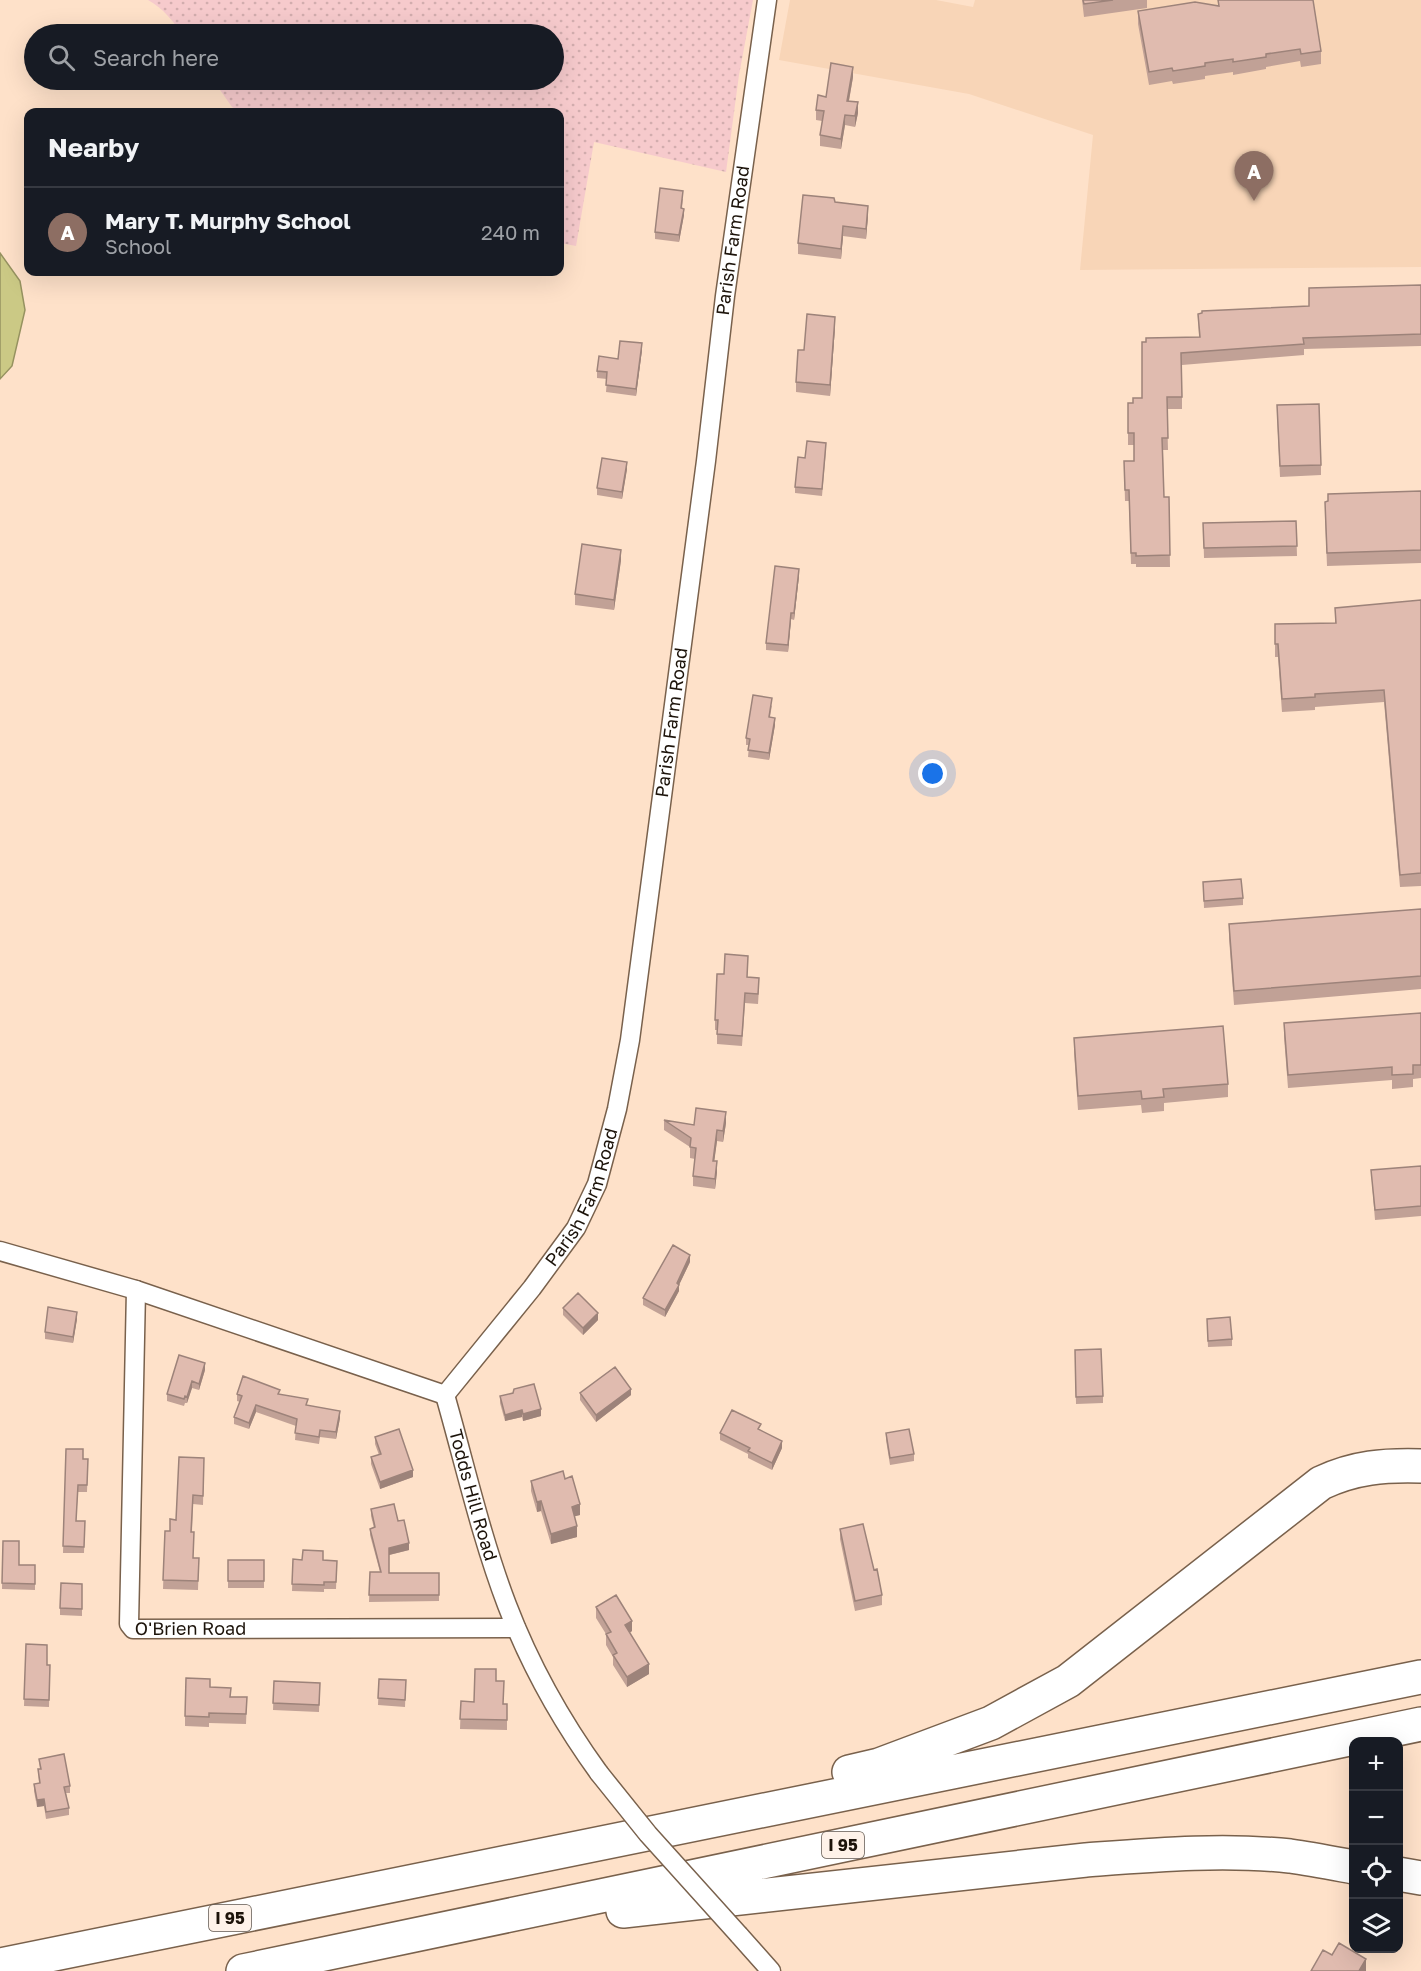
<!DOCTYPE html>
<meta charset="utf-8">
<style>
:root{--surface:#171b24;--page:#242831;--text:#f1f3f6;--muted:#9ea1a6;--line:#363941;--accent:#ba9cd2}
body{margin:0;font-family:"Golos Text",sans-serif;background:var(--page);color:var(--text)}
.controls{position:absolute;right:18px;bottom:18px;display:grid;overflow:hidden;border-radius:12px;box-shadow:0 6px 24px #0002}
.controls button{width:54px;height:54px;display:grid;place-items:center;padding:0;border:0;border-bottom:2px solid var(--line);background:var(--surface);color:var(--text);font:30px sans-serif}
.you{position:absolute;left:933px;top:774px;width:21px;height:21px;margin:-15px;border:4px solid #fff;border-radius:50%;background:#1a73e8;box-shadow:0 0 0 9px #1a73e833}
.badge{display:grid;place-items:center;width:39px;height:39px;border-radius:50%;background:var(--accent);color:#fff;font-size:20px;font-weight:700}
.pin{position:absolute;translate:-50% -50px;filter:drop-shadow(0 2px 3px #0008)}
.pin::after{content:'';position:absolute;top:32px;width:21px;height:18px;background:inherit;clip-path:polygon(0 0,100% 0,50% 100%)}
.list{margin:0;padding:0;list-style:none}
h2{display:flex;justify-content:space-between;align-items:center;height:78px;margin:0;padding:0 24px;font-size:26px}
h2 small{font-size:20px;font-weight:400;color:var(--muted)}
.list li{display:grid;grid-template-columns:39px 1fr auto;gap:18px;align-items:center;box-sizing:border-box;height:90px;padding:0 24px;border-top:2px solid var(--line)}
.list b{display:block;font-size:22px;white-space:nowrap}
.list p{margin:0;font-size:20px;white-space:nowrap;color:var(--muted)}
.list em{font-size:20px;font-style:normal;color:var(--muted)}
.icon{flex:none;width:33px;height:33px;fill:none;stroke:currentColor;stroke-width:2;stroke-linecap:round;stroke-linejoin:round}
.map{position:relative;flex:none;width:1421px;height:1971px;overflow:hidden}
.search{position:absolute;background:var(--surface);box-shadow:0 6px 24px #0002;left:24px;top:24px;width:540px;height:66px;display:flex;align-items:center;gap:15px;box-sizing:border-box;padding:0 21px;border-radius:33px;color:var(--muted);font-size:22px}
.panel{position:absolute;background:var(--surface);box-shadow:0 6px 24px #0002;left:24px;top:108px;width:540px;height:168px;border-radius:12px}
.map>svg:first-child{display:block}
.built{fill:#f8d5b7}
.park{fill:url(#park-dots)}
.water{fill:#cbc985;stroke:#969260;stroke-width:1.5}
.lines{fill:none;stroke-linecap:round;stroke-linejoin:round}
.minor-casing{stroke:#79614c;stroke-width:21}
.motorway-casing{stroke:#79614c;stroke-width:36}
.minor{stroke:#fff;stroke-width:18}
.motorway{stroke:#fff;stroke-width:33}
.minor-bridge-casing{stroke:#79614c;stroke-width:21;stroke-linecap:butt}
.minor-bridge{stroke:#fff;stroke-width:18}
.wall{fill:#c1a196}
.shaded-wall{fill:#9d837a}
.building{fill:#e0bbaf;stroke:#9d837a;stroke-width:1.5}
.labels{text-anchor:middle;stroke-width:4.5;stroke-linejoin:round;paint-order:stroke}
.shield{fill:#fef2e9;stroke:#60564d;stroke-width:1.5}
.shield-label{font-size:16px;font-weight:bold;fill:#1c130a}
.street-label{font-size:18px;fill:#1c130a;stroke:#fef2e9}
</style>
<div class="map">
<svg width="1421" height="1971" viewBox="0 0 1421 1971">
<defs>
<pattern id="park-dots" width="8" height="8" patternUnits="userSpaceOnUse" patternTransform="scale(1.5)"><rect width="8" height="8" fill="#f6cacc"/><path d="M2 2h.1M6 6h.1" fill="none" stroke="#d2adae" stroke-width="1.8" stroke-linecap="round"/></pattern>
</defs>
<rect width="100%" height="100%" fill="#fee1c9"/>
<!-- built -->
<path class="built" d="M790,0H936L973,7L975,0H1421V267L1080,270L1093,135L969,94L779,60Z"/>
<!-- park -->
<path class="park" d="M148,0H753L739,75L726,172L594,142L576,246L560,243V112H240L232,107L213,80H554V34H182C172,20 164,9 148,0Z"/>
<!-- water -->
<path class="water" d="M0,253L20,281L25,310L12,366L0,379Z"/>
<g class="lines">
<defs>
<g id="minor">
<path d="M0,1251L136,1290L445,1395"/>
<path id="s1" d="M136,1290L129,1624L133,1629L516,1628"/>
<path id="s2" d="M445,1395L532,1288L576,1228L597,1184L617,1109L630,1040L706,461L725,296L767,0"/>
<path id="s3" d="M445,1395C465,1465 481,1537 507,1605C530,1665 562,1722 599,1773"/>
<path d="M739,1935L771,1971"/>
</g>
<path id="motorway" d="M849,1772L879,1765L991,1723L1068,1681L1321,1483C1355,1467 1384,1465 1421,1466
M1398,1874L1421,1878
M623,1911L1086,1860C1153,1855 1222,1849 1290,1856C1311,1859 1332,1863 1354,1867
M0,1965L1421,1677
M243,1971L1421,1724"/>
</defs>
<!-- minor casing -->
<use href="#minor" class="minor-casing"/>
<!-- motorway casing -->
<use href="#motorway" class="motorway-casing"/>
<!-- minor -->
<use href="#minor" class="minor"/>
<!-- motorway -->
<use href="#motorway" class="motorway"/>
<defs>
<path id="minor-bridge" d="M599,1773L648,1834L739,1935"/>
</defs>
<!-- minor-bridge casing -->
<use href="#minor-bridge" class="minor-bridge-casing"/>
<!-- minor-bridge -->
<use href="#minor-bridge" class="minor-bridge"/>
</g>
<!-- wall -->
<path class="wall" d="M1082,0H1147V8L1084,17Z
M1218,0L1321,51V64L1301,67L1300,61L1266,67V69L1233,75V72L1205,76V79L1173,84L1172,81L1149,85L1138,24V11L1218,6Z
M853,77L849,101L858,113L855,127L845,125L841,149L820,146V135L822,121L816,120V110L826,97Z
M683,198L682,208L684,215L679,242L655,239V232Z
M835,202L868,216L866,239L843,236L841,259L798,254V243Z
M1421,285V346L1304,349V355L1182,365V409H1167L1168,450H1163L1164,497H1169L1170,567H1136V564H1131L1129,501H1125L1124,461H1134V445H1128V403H1133L1142,398L1146,342L1199,337L1198,314L1309,306Z
M835,327L830,396L796,392V382Z
M642,350L636,396L606,392L607,379L597,378V371L618,359Z
M1277,415L1321,465V475L1280,477Z
M826,450L822,496L795,493V487L805,458Z
M627,469L622,499L597,495V488Z
M1421,491V563L1327,566L1325,515Z
M1296,521L1297,556L1204,558L1203,523Z
M621,560L614,610L575,605V594Z
M799,576L794,620L791,619L788,652L766,650V643Z
M1421,600V886L1400,887L1384,702L1315,707V710L1282,712L1278,657H1275V624L1335,623V608Z
M772,705L770,717L775,725L769,760L748,757L749,745H746V738Z
M1203,882L1243,898V905L1204,908Z
M1421,909V989L1234,1005L1229,938V924Z
M748,966L747,977L759,988L758,1004L745,1003L742,1046L717,1044V1030H715V1020L724,974Z
M1421,1013V1078L1413,1079V1087L1392,1089V1080L1288,1088L1284,1037V1023Z
M1074,1038L1228,1084V1097L1164,1103V1111L1142,1113L1141,1105L1078,1110L1074,1052Z
M664,1120L694,1125L726,1123L723,1142L717,1141L714,1161L717,1172L715,1189L693,1186V1176L695,1159L690,1158V1147L664,1130Z
M1421,1166V1216L1375,1220L1371,1170Z
M690,1262L679,1285V1291L665,1317L643,1305V1298Z
M563,1308L598,1320L583,1335L563,1315Z
M77,1319L73,1343L45,1339V1332Z
M1207,1326L1232,1339V1346L1208,1347Z
M1075,1350L1103,1396V1403L1076,1404Z
M205,1370L199,1390L192,1388L187,1403H185L184,1406L167,1401V1394Z
M580,1393L631,1395L596,1422L580,1400Z
M237,1394H280L340,1418L336,1439L320,1437L319,1444L295,1440L296,1426L256,1412L249,1429L234,1424V1417L240,1402L237,1401Z
M500,1396L541,1416L523,1421L522,1417L505,1421L500,1403Z
M761,1431L782,1448L772,1470L748,1458V1454L720,1440V1433Z
M886,1433L914,1454V1461L890,1465L886,1440Z
M375,1437L413,1477L380,1489L371,1464V1457L379,1455L375,1444Z
M66,1449L83,1459H88L87,1492H78L76,1521H85L84,1553H63Z
M204,1458L203,1505L193,1504L192,1532L193,1558H199L198,1590L163,1589L165,1531H170L176,1520Z
M565,1479L580,1515L574,1516L577,1537L551,1544L541,1511L537,1512L531,1491V1481Z
M371,1509L398,1521L409,1550L389,1555V1573H439V1601L369,1602L370,1572H380L370,1535V1529L374,1528L371,1516Z
M840,1529L874,1570L882,1595V1605L855,1611L840,1539Z
M3,1541L19,1565H35V1590L2,1589Z
M293,1559L337,1561L336,1589H324V1592L292,1591Z
M228,1560H264V1588H228Z
M82,1584V1616L60,1615V1608Z
M596,1607L632,1631L629,1633L649,1674L627,1687L613,1665V1657L606,1645V1634L596,1618Z
M26,1644L47,1665H50L49,1707L24,1706Z
M379,1679L406,1680L405,1707L378,1705Z
M274,1681L320,1683L319,1712L273,1710Z
M496,1681L503,1704H507V1730L460,1729L461,1701L474,1702Z
M210,1687L231,1697H247L246,1724L209,1723V1727L185,1726V1716Z
M39,1759L70,1786V1793H66L69,1808V1815L46,1819L44,1806L37,1807L34,1791V1784L39,1783L38,1769H40Z"/>
<!-- shaded-wall -->
<path class="shaded-wall" d="M853,67V77L847,111V101Z
M858,102V113L855,127V116Z
M845,115V125L841,149V139Z
M868,206V216L866,239V229Z
M684,209V215L679,242V235Z
M843,226V236L841,259V249Z
M835,317V327L830,396V385Z
M642,343V350L636,396V389Z
M627,462V469L622,499V492Z
M621,550V560L614,610V600Z
M799,569V576L794,620V613Z
M791,613V619L788,652V645Z
M775,718V725L769,760V753Z
M726,1112V1123L723,1142V1131Z
M717,1130V1141L713,1171V1161Z
M717,1161V1172L715,1189V1179Z
M690,1255V1262L679,1285V1291L665,1317V1310Z
M77,1312V1319L73,1343V1337Z
M598,1313V1320L583,1335V1328Z
M205,1363V1370L199,1390V1384Z
M192,1381V1388L187,1403V1397Z
M631,1389V1395L596,1422V1415Z
M256,1405V1412L249,1429V1423Z
M541,1409V1416L523,1421V1414Z
M522,1410V1417L505,1421V1415Z
M340,1411V1418L336,1439V1432Z
M782,1441V1448L772,1470V1463Z
M413,1470V1477L380,1489V1482Z
M541,1501V1511L537,1512V1502Z
M580,1504V1515L572,1517V1507Z
M577,1526V1537L551,1544V1534Z
M409,1543V1550L389,1555V1548Z
M632,1621V1631L625,1636V1625Z
M649,1664V1674L627,1687V1677Z
M44,1799V1806L37,1807V1800Z
M1366,1959V1971H1359Z"/>
<!-- building -->
<path class="building" d="M1083,0H1113L1084,4Z
M1218,0H1313L1321,51L1301,54L1300,49L1266,54V57L1233,62V59L1205,63V66L1173,71L1172,68L1149,72L1138,11L1195,2L1219,6Z
M831,63L853,67L847,101L858,102L855,116L845,115L841,139L820,135L824,111L816,110L818,95L826,97Z
M660,188L683,191L681,208L684,209L679,235L655,232Z
M803,195L834,198L835,202L868,206L866,229L843,226L841,249L798,243Z
M1421,285V334L1303,338L1304,344L1181,353L1182,397H1167L1168,438H1162L1164,497H1169L1170,555L1136,556V553H1131L1129,490H1125L1124,461H1134V433H1128V403H1133V398H1142V342H1146V338L1200,337L1198,314L1202,313V311L1309,306V288Z
M807,314L835,317L830,385L796,382L798,350H804Z
M620,341L642,343L636,389L606,385L607,372L597,371L599,356L618,359Z
M1319,404L1321,465L1280,466L1277,405Z
M807,441L826,443L822,489L795,487L798,457L805,458Z
M602,458L627,462L622,492L597,488Z
M1421,491V550L1327,553L1325,502L1328,501V494Z
M1296,521L1297,546L1204,548L1203,523Z
M582,544L621,550L614,600L575,594Z
M775,566L799,569L794,613H791L788,645L766,643Z
M1421,600V873L1400,875L1384,690L1315,694V697L1282,699L1278,644H1275V624L1336,623L1335,608Z
M753,695L772,698L769,717L775,718L769,753L748,750L750,739L746,738Z
M1241,879L1243,898L1204,901L1203,882Z
M1421,909V976L1234,991L1229,924Z
M725,954L748,956L747,977L759,978L758,994L745,993L742,1036L717,1034L718,1020H715L717,974H724Z
M1421,1013V1065H1413V1074L1392,1075V1067L1288,1075L1284,1023Z
M1223,1026L1228,1084L1163,1089L1164,1097L1142,1099L1141,1091L1078,1096L1074,1038Z
M696,1108L726,1112L723,1131L717,1130L713,1161H717L715,1179L693,1176L696,1148L690,1147L691,1138L664,1120L694,1125Z
M1421,1166V1206L1375,1210L1371,1170Z
M673,1245L690,1255L677,1283L679,1285L665,1310L643,1298Z
M578,1293L598,1313L583,1328L563,1308Z
M48,1307L77,1312L73,1337L45,1332Z
M1230,1317L1232,1339L1208,1341L1207,1319Z
M1101,1349L1103,1396L1076,1397L1075,1350Z
M179,1355L205,1363L199,1384L192,1381L187,1397L185,1396L184,1399L167,1394Z
M615,1367L631,1389L596,1415L580,1393Z
M243,1376L280,1390L278,1394L308,1399L306,1405L340,1411L336,1432L320,1430L319,1437L295,1433L297,1419L256,1405L249,1423L234,1417L242,1396L237,1394Z
M534,1384L541,1409L523,1414L522,1410L505,1415L500,1396L513,1393L514,1389Z
M732,1410L761,1424L758,1429L782,1441L772,1463L748,1451L750,1448L720,1433Z
M399,1429L413,1470L380,1482L371,1457L381,1454L375,1437Z
M909,1429L914,1454L890,1458L886,1433Z
M66,1449H83V1459H88L87,1485H78L76,1521H85L84,1547L63,1546Z
M179,1457L204,1458L203,1496L193,1495L191,1532H194L193,1558H199L198,1581L163,1580L165,1531H170V1519L176,1520Z
M563,1471L565,1479L572,1476L580,1504L572,1507L577,1526L551,1534L541,1501L537,1502L531,1481Z
M394,1504L398,1521L404,1520L409,1543L389,1548V1573H439V1595H369L370,1572H381L370,1529L375,1527L371,1509Z
M863,1524L874,1570L877,1569L882,1595L855,1601L840,1529Z
M3,1541H19V1565H35V1584L2,1583Z
M303,1550L323,1551V1560L337,1561L336,1582H324V1585L292,1584L293,1559L302,1560Z
M228,1560H264V1581H228Z
M61,1583L82,1584V1609L60,1608Z
M616,1595L632,1621L625,1625L649,1664L627,1677L613,1655L617,1653L606,1634L611,1632L596,1607Z
M26,1644L47,1645V1665H50L49,1700L24,1699Z
M475,1669H496V1681H504L503,1704H507V1720L460,1719L461,1701L474,1702Z
M186,1678L210,1679V1687L231,1688L230,1697H247L246,1714L209,1713V1717L185,1716Z
M379,1679L406,1680L405,1700L378,1698Z
M274,1681L320,1683L319,1705L273,1703Z
M64,1754L70,1786L64,1787L69,1808L46,1812L44,1799L37,1800L34,1784L40,1783L38,1769H41L39,1759Z
M1339,1943L1366,1959L1359,1971H1311L1323,1950L1332,1955Z"/>
<g class="labels">
<!-- shield labels -->
<g class="shield">
<rect x="822" y="1832" width="42" height="26" rx="4.5"/>
<rect x="209" y="1905" width="42" height="26" rx="4.5"/>
</g>
<g class="shield-label">
<text x="843" y="1851">I 95</text>
<text x="230" y="1924">I 95</text>
</g>
<!-- street labels -->
<g class="street-label">
<text dy="6" stroke="none"><textPath href="#s2" startOffset="1215">Parish Farm Road</textPath></text>
<text dy="6" stroke="none"><textPath href="#s2" startOffset="729">Parish Farm Road</textPath></text>
<text dy="6" stroke="none"><textPath href="#s2" startOffset="243">Parish Farm Road</textPath></text>
<text dy="6" stroke="none"><textPath href="#s3" startOffset="104">Todds Hill Road</textPath></text>
<text dy="6" stroke="none"><textPath href="#s1" startOffset="398">O'Brien Road</textPath></text>
</g>
</g>
</svg>
<div class="controls">
<button>+</button>
<button>−</button>
<button><svg class="icon" aria-label="locate" viewBox="0 0 24 24"><circle cx="12" cy="12" r="6"/><path d="M12 2v4M12 18v4M2 12h4M18 12h4"/></svg></button>
<button><svg class="icon" aria-label="layers" viewBox="0 0 24 24"><path d="M12 4l9 5-9 5-9-5zM3 14l9 5 9-5"/></svg></button>
</div>
<div class="you"></div>
<div class="pin badge" style="left:1254px;top:201px;background:#8d6e63">A</div>
<div class="search"><svg class="icon" aria-label="search" viewBox="0 0 24 24"><circle cx="10" cy="10" r="6"/><path d="M15 15l6 6"/></svg>Search here</div>
<section class="panel">
<h2>Nearby<small></small></h2>
<ul class="list">
<li><span class="badge" style="background:#8d6e63">A</span><div><b>Mary T. Murphy School</b><p>School</p></div><em>240 m</em></li>
</ul>
</section>
</div>
